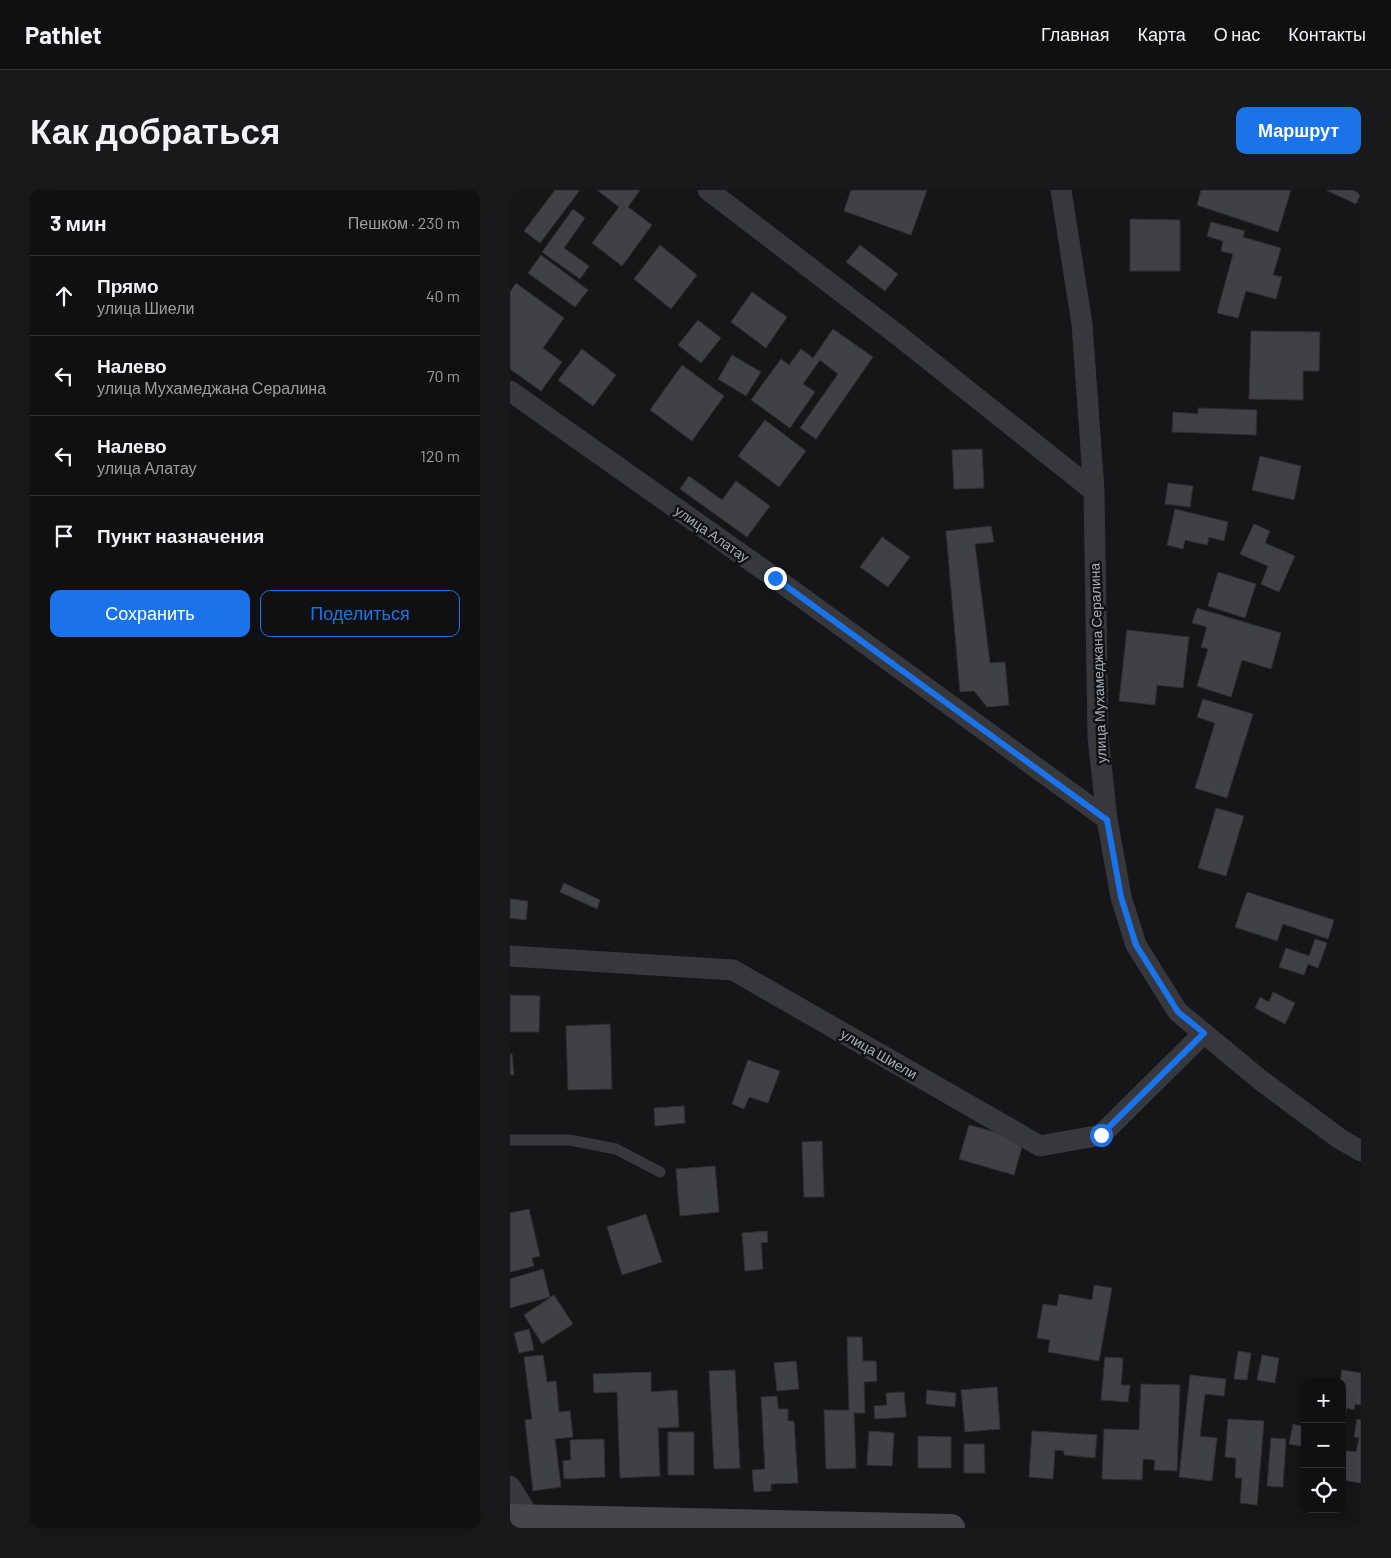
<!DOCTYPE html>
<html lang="ru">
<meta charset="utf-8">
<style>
:root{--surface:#101012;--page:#19191b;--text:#f1f3f6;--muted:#9c9d9f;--line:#303032;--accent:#1a73e8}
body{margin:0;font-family:Barlow,sans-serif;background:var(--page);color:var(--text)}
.controls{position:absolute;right:15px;bottom:15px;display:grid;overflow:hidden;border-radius:10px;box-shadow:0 2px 12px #0003}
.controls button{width:45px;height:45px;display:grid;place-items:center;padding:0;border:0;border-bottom:1px solid var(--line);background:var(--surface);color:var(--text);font:25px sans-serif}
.stop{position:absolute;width:15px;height:15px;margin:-11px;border:4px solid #1a73e8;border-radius:50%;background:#fff}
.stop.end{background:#1a73e8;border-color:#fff;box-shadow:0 1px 5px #0008}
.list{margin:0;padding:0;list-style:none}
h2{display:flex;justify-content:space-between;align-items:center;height:65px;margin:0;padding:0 20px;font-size:21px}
h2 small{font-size:16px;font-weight:400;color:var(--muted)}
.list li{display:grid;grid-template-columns:32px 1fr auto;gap:15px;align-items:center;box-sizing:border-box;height:80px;padding:0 20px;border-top:1px solid var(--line)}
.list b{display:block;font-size:19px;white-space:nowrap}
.list p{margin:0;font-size:16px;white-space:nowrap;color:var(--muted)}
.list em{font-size:16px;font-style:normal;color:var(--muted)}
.actions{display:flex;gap:10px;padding:15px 20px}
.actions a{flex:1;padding:11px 0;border:1px solid var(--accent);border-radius:10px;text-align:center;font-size:18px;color:var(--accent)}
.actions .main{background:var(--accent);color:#fff}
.icon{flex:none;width:28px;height:28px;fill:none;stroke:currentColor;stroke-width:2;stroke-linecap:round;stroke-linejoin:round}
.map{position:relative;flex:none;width:851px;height:1338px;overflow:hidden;border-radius:10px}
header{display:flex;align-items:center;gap:30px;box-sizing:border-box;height:70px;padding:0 25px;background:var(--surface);border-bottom:1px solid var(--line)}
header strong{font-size:24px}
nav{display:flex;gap:28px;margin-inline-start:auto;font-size:18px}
.intro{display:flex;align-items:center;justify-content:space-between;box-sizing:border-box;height:120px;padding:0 30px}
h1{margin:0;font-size:35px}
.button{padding:12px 22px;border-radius:10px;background:var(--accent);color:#fff;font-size:18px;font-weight:700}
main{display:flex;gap:30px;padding:0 30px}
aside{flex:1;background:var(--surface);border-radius:10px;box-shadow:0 2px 12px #0003}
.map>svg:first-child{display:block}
.building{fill:#404145;stroke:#303034}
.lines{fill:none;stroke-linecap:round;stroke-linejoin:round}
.lane{stroke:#37383d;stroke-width:11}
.street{stroke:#37383d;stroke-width:21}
.secondary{stroke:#45474d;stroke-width:28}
.route{stroke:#1a73e8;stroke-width:6}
.labels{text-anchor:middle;stroke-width:5;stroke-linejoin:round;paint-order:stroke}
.street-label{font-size:14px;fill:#a8adb8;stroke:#111113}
</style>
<header>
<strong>Pathlet</strong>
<nav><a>Главная</a><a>Карта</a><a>О нас</a><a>Контакты</a></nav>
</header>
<div class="intro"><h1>Как добраться</h1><a class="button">Маршрут</a></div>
<main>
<aside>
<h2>3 мин<small>Пешком · 230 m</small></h2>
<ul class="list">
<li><svg class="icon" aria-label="ahead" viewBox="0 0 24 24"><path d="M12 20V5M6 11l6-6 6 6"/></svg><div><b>Прямо</b><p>улица Шиели</p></div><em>40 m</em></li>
<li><svg class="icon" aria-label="left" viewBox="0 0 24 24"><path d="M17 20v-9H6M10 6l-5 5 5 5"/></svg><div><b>Налево</b><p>улица Мухамеджана Сералина</p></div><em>70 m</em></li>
<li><svg class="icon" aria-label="left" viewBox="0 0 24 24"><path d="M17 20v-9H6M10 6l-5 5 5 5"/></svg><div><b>Налево</b><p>улица Алатау</p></div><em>120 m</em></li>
<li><svg class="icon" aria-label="arrive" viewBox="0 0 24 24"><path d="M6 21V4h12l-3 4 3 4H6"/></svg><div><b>Пункт назначения</b></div></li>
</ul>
<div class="actions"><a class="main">Сохранить</a><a>Поделиться</a></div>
</aside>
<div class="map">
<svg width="851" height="1338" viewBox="0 0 851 1338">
<rect width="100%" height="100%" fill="#161618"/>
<!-- building -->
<path class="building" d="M45,0H70L30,53L14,41Z
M87,0H130L118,17L142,35L112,76L82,53L109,17Z
M341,0H417L401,45L334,21Z
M691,0H781L768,42L687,15Z
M816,0H851V3L846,14Z
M63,19L75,28L54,58L79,76L70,89L32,62Z
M620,29L670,30V81H620Z
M701,32L735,41L733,47L771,58L763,85L772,87L766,109L736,101L728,128L707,123L723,64L711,61L713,51L697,46Z
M150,55L187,85L161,119L124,89Z
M350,55L388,84L375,101L336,72Z
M31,65L78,100L65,117L18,83Z
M6,93L54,128L33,158L52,172L31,201L0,179V102Z
M242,102L277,127L256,158L221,132Z
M188,130L211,148L191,173L168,155Z
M323,139L363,167L306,249L290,238L328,184L310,170L293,194L305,202L280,238L241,210L271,169L279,175L291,159L303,168Z
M741,141L810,142L809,181H793V210L739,209Z
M72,159L106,185L83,216L48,190Z
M222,165L251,182L236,206L208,189Z
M172,175L214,206L182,251L140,220Z
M688,218L747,220L746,245L662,242L663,222L688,224Z
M255,230L296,261L269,297L228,266Z
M472,259L474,298L444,299L442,260Z
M750,266L791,276L784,310L742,300Z
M179,286L212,310L226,291L260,316L237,347L170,299Z
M658,293L683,296L680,317L655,314Z
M665,319L718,332L714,351L699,347L697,355L675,350L673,359L657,355Z
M744,334L760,341L755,353L785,366L769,402L751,394L758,376L730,364Z
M481,336L484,352L465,354L480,473L495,472L499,515L477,517L464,501L450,502L436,341Z
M372,347L400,367L378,397L350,377Z
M708,382L746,394L735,428L698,416Z
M687,418L771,443L761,479L732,470L721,507L687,496L698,459L691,457L697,437L682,433Z
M617,440L679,447L673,498L647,495L645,515L609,511Z
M693,509L743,524L717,608L685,598L705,533L687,527Z
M706,618L734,626L716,686L688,678Z
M54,693L90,710L87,719L50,702Z
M737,702L824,730L818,749L773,734L767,751L725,737Z
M0,709L18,711L16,730L0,728Z
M805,749L817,753L808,778L798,774L794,785L769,777L776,758L799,766Z
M763,802L785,813L775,834L745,818L750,807L759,812Z
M0,805L30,806L29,842H0Z
M100,834L102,899L58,900L56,836Z
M0,864H2L4,885H0Z
M238,870L270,881L258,913L239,907L234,919L222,914Z
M174,916L175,933L145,936L144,918Z
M459,935L514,950L504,985L449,969Z
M312,951L314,1007H294L292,952Z
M205,976L209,1022L170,1026L166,979Z
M19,1019L30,1066L22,1068L24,1076L0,1082V1023Z
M136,1024L152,1072L112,1085L97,1037Z
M257,1041L258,1052L251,1053L253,1079L235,1081L232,1043Z
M33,1079L40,1107L0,1118V1089Z
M584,1095L602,1098L589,1171L538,1162L540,1150L527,1148L533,1114L547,1116L549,1104L582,1110Z
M44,1105L63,1134L32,1154L14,1125Z
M19,1139L24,1160L9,1163L4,1143Z
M337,1147H352L353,1171H366L367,1191L354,1192L355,1223H344L346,1278L316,1279L314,1220H339Z
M728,1161L741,1163L737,1190L724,1189Z
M33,1165L37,1192L46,1191L49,1222L60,1221L63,1247L45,1249L51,1297L23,1301L15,1230L22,1229L14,1167Z
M752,1165L769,1168L765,1193L747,1190Z
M595,1167L613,1168L611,1195H620L618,1212L591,1210Z
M286,1171L289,1199L267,1201L264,1173Z
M225,1180L230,1278L204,1279L199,1181Z
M832,1180L851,1183V1215L845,1214L844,1220L837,1218L832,1244V1192H830Z
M141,1182V1202L167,1200L169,1237L148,1238L150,1286L110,1288L107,1202L84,1203L83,1184Z
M680,1185L716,1189L714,1206L695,1204L690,1246L707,1248L702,1291L669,1287Z
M631,1194L670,1195L667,1281L644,1280L645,1270L633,1269L632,1290L592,1289L594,1239L629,1240Z
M487,1197L490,1239L455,1242L451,1200Z
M417,1200L446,1203L445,1217L416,1214Z
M394,1202L396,1227L365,1229L364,1216L377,1215L376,1203Z
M267,1206L268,1219H278V1231H284L288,1293L261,1294V1301L244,1302L242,1280L255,1279L251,1207Z
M718,1229L754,1231L747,1315L730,1313L732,1288H725L726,1268L715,1267Z
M847,1229L851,1230V1293L832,1290V1260L846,1262L849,1248L844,1247Z
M783,1234L795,1237V1257L779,1254Z
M359,1241L384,1243L382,1276L357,1275Z
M522,1241L587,1245L585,1268L554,1265V1261L545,1260L543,1289L519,1287Z
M158,1242H184V1285H158Z
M408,1246L441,1247V1278H408Z
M761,1248L776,1249L773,1297L757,1296Z
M94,1249L95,1287L54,1289L53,1271L61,1270L60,1250Z
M454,1254H474L475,1283H454Z"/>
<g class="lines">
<!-- lane -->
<path class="lane" d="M0,950H60L106,959L150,982"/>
<!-- street -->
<path class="street" d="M198,0L389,146L584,301
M551,0L572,134L584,301L588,547L597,629L611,707L626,755L668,822L753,892L830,949L851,961
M0,201L265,388L597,629
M0,766L223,780L530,956L591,945L694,843
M0,1296L26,1338"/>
<!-- secondary -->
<path class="secondary" d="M0,1328L441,1338"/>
</g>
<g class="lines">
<!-- route -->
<path class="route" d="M265,388L597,630L611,707L626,755L668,822L694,843L591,945"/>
</g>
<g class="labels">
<!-- street labels -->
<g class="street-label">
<text transform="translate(202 344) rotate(35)" y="5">улица Алатау</text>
<text transform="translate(588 473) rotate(-92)" y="5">улица Мухамеджана Сералина</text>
<text transform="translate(369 864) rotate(30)" y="5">улица Шиели</text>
</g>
</g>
</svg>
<div class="controls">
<button>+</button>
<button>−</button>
<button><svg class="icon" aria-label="locate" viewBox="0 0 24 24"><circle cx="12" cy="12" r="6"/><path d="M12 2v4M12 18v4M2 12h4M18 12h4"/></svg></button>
</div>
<div class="stop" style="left:591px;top:945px"></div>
<div class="stop end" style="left:265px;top:388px"></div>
</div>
</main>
